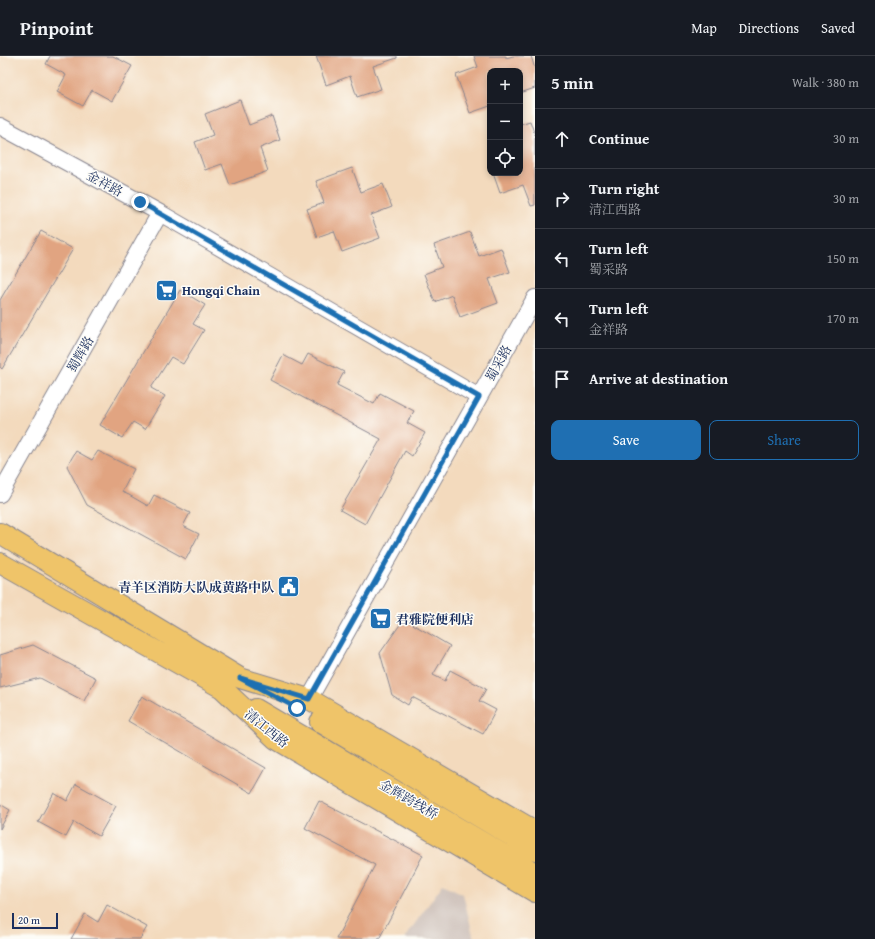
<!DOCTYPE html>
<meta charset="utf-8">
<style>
:root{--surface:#171b24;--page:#20242c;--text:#f1f3f6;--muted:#9ea1a6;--line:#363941;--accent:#1f6fb2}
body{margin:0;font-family:"Gentium Book Plus","Noto Serif SC",serif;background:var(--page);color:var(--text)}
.controls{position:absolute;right:12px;top:12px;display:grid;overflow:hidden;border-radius:8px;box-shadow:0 2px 6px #0003}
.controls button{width:36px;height:36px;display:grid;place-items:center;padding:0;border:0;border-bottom:1px solid var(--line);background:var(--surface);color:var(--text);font:20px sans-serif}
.scale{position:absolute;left:12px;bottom:10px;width:46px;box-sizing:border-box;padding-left:4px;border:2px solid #1b2f5e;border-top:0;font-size:11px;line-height:14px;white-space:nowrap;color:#1b2f5e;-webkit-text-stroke:3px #fdfcf7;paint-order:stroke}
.stop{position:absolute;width:12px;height:12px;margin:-9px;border:3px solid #1f6fb2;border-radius:50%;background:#fff}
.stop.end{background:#1f6fb2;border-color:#fff;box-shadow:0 1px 4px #0008}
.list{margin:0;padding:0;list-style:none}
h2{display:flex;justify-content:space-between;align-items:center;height:52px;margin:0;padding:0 16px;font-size:17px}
h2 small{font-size:13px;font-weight:400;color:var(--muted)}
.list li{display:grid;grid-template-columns:26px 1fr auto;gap:12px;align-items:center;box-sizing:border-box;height:60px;padding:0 16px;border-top:1px solid var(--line)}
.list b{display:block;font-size:15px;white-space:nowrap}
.list p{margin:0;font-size:13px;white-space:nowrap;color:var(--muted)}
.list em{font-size:13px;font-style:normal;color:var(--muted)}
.actions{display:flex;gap:8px;padding:12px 16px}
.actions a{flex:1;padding:9px 0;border:1px solid var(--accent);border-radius:8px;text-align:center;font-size:14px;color:var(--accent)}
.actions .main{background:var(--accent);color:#fff}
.icon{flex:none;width:22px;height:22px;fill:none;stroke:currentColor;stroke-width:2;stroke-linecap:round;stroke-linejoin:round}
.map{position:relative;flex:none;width:535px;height:883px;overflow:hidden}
header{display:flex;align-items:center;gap:24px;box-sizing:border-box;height:56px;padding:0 20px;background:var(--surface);border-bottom:1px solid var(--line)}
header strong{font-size:19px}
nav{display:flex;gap:22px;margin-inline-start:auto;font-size:14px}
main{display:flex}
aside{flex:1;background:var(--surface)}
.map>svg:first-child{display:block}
.industrial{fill:#cec1ba}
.building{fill:#e1a481}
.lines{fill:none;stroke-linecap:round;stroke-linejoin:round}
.minor-casing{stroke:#87848e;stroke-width:18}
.major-casing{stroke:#87848e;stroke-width:22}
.minor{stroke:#fff;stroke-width:16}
.major{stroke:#efc469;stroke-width:20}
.route{stroke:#1f6fb2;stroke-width:5}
.labels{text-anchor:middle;stroke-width:3;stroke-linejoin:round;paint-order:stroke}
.street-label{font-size:13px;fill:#1b2f5e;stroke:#fdfcf7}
.poi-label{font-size:13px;font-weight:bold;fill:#1b2f5e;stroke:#fdfcf7;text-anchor:start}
</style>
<header>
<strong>Pinpoint</strong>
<nav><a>Map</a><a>Directions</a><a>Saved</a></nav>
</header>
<main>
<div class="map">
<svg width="535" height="883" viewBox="0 0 535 883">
<rect width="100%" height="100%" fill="#fdfcf7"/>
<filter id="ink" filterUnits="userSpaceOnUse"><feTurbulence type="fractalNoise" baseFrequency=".025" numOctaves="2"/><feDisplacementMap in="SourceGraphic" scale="8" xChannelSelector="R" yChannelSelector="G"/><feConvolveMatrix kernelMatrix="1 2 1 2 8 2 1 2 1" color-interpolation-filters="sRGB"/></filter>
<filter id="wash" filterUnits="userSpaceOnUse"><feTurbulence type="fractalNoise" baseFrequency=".012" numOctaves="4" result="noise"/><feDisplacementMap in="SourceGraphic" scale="16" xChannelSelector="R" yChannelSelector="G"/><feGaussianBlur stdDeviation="0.9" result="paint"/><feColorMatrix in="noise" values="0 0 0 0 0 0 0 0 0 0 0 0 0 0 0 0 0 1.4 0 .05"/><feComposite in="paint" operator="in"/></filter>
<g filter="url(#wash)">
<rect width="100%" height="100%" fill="#f3dabd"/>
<!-- industrial -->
<path class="industrial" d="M443,828L463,838L474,883H404Z"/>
<g id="blocks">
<!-- building -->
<path class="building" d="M50,0H113L132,10L112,45L92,34L83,50L57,36L66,19L46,8Z
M316,0H397V2L373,10L381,33L357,41L350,20L326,29Z
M474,0H506V2L513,0H531L535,13V32L520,37V15H490V50L470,57L456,19L478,11Z
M240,44L249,69L272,60L280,84L260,92L268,115L230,129L222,108L205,114L195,86L213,79L205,58Z
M530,65L535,79V149L531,150L523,129L500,137L493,117H520V68Z
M352,112L361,136L383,128L392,151L371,159L380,182L342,196L334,175L317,181L307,153L324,147L316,125Z
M41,175L73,193L2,313L0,311V244Z
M470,176L479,200L501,192L510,216L489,223L498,247L460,261L452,239L435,246L424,218L442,211L434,189Z
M180,234L205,249L193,268L204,274L183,308L171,301L151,332L165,340L145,373L133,366L122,382L100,369Z
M308,298L344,316L337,329L374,348L380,337L414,355L407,367L425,377L412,400L405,395L365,468L340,454L381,383L270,324L283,299L302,309Z
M76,395L92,404L98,395L134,413L122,436L129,439L148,450L154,439L190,457L183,470L199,478L186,503L87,449L67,410Z
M404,563L450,590L433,619L445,625L450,614L486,633L479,645L496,654L483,678L412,641L408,649L392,639L380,597Z
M33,589L96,622L84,645L40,622L0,632V599Z
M142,640L266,712L252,737L128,665Z
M76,728L116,750L99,780L74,766L66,781L38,766L54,737L67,745Z
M319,745L423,799L379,883H336L375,809L305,772Z
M0,748L10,754L0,773Z
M107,849L147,871L140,883H71L85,858L98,866Z"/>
</g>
</g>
<g filter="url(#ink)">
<use href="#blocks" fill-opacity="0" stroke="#87848e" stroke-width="1"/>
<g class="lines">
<defs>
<path id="minor" d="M0,70L160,157L479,341
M0,438L160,157
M309,643L535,242"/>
<path id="major" d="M0,477L240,622L309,643L535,775
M0,507L222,632L276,683L535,836
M256,653L535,817
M320,666L535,794"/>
</defs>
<!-- minor casing -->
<use href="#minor" class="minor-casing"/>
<!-- major casing -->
<use href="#major" class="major-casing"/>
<!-- minor -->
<use href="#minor" class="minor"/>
<!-- major -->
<use href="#major" class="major"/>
</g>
</g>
<g class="lines" filter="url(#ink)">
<!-- route -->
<path class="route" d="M140,146L479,341L309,643L240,622L297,652"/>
</g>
<!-- icons -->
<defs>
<symbol id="supermarket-square" viewBox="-11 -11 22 22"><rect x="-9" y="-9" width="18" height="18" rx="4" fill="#1f6fb2" stroke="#fdfcf7"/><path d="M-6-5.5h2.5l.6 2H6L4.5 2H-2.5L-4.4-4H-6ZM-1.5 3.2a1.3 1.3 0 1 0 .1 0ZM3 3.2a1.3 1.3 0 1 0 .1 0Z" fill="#fff"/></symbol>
<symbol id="civic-square" viewBox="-11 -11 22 22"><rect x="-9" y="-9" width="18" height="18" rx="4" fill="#1f6fb2" stroke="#fdfcf7"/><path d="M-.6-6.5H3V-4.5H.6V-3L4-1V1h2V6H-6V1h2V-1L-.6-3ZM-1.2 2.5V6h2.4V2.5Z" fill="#fff"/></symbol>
</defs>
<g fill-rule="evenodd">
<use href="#supermarket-square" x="154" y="222" width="25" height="25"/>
<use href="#civic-square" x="276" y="518" width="25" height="25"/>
<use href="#supermarket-square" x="368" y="550" width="25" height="25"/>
</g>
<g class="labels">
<!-- street labels -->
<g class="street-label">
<text transform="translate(105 127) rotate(29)" y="5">金祥路</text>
<text transform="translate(80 298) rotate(-60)" y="5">蜀辉路</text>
<text transform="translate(498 307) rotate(-61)" y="5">蜀采路</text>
<text transform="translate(267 672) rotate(39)" y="5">清江西路</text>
<text transform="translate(409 743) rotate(30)" y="5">金辉跨线桥</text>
</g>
<!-- poi labels -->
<g class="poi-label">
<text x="182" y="239">Hongqi Chain</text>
<text x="274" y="536" text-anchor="end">青羊区消防大队成黄路中队</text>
<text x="396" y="568">君雅院便利店</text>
</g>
</g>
</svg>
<div class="controls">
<button>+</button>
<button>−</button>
<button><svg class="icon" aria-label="locate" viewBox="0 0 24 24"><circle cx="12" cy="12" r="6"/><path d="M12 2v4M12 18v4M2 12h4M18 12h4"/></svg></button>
</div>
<div class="scale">20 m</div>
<div class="stop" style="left:297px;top:652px"></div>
<div class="stop end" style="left:140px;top:146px"></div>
</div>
<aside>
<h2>5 min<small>Walk · 380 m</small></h2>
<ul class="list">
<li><svg class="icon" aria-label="ahead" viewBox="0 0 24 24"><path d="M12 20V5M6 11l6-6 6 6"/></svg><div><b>Continue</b></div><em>30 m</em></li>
<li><svg class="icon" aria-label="right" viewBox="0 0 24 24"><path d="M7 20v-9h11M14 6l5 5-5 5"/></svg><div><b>Turn right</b><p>清江西路</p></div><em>30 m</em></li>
<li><svg class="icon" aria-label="left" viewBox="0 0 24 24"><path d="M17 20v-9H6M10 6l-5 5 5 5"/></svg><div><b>Turn left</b><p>蜀采路</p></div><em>150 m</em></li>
<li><svg class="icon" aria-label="left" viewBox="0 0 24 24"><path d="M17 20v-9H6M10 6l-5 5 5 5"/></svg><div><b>Turn left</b><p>金祥路</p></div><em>170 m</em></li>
<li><svg class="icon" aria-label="arrive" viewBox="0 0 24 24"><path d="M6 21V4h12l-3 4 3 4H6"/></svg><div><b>Arrive at destination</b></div></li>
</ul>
<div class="actions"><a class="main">Save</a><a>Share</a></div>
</aside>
</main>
